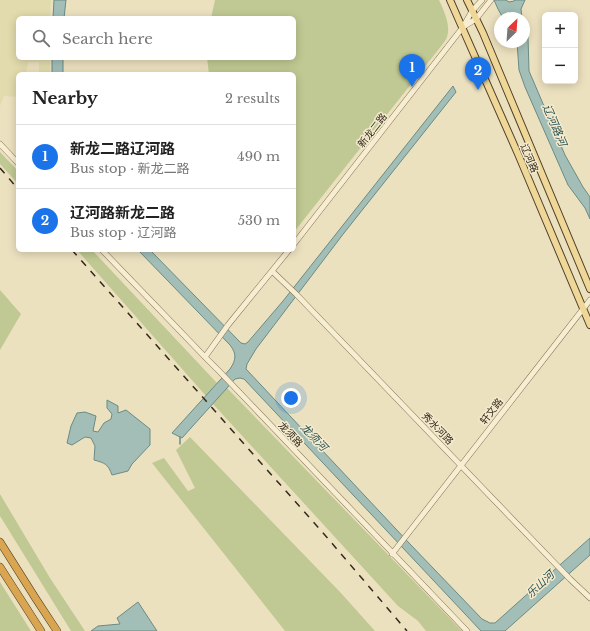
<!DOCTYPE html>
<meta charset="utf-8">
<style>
:root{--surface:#fff;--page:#f6f6f6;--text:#222;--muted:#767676;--line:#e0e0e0;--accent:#1a73e8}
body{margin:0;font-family:"Libre Baskerville","Noto Sans SC",serif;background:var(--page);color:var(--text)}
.controls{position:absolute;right:12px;top:12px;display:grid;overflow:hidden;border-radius:6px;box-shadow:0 2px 10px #0003}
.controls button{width:36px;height:36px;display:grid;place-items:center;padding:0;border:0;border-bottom:1px solid var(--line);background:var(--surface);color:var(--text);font:20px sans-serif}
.compass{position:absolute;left:494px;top:12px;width:36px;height:36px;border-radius:50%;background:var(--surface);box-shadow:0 2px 10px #0003;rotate:25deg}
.you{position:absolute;left:291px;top:398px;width:14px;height:14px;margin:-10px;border:3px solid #fff;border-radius:50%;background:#1a73e8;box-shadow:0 0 0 6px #1a73e833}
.badge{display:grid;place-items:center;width:26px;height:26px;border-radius:50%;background:var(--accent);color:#fff;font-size:13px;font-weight:700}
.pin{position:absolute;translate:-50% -33px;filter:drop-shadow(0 1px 2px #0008)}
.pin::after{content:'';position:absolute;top:21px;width:14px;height:12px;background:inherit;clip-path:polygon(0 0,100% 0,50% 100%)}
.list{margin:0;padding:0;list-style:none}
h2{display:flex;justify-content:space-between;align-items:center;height:52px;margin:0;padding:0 16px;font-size:17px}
h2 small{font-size:13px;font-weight:400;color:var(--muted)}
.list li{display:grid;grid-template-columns:26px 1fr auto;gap:12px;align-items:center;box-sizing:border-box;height:64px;padding:0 16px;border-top:1px solid var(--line)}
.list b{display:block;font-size:15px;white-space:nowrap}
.list p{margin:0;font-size:13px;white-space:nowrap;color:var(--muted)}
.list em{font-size:13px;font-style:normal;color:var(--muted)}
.icon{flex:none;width:22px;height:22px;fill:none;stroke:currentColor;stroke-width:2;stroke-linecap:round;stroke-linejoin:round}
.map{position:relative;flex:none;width:590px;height:631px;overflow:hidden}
.search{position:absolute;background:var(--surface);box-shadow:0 2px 10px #0003;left:16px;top:16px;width:280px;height:44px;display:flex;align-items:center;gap:10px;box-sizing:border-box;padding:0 14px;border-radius:6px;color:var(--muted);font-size:15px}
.panel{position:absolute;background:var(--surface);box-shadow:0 2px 10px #0003;left:16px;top:72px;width:280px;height:180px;border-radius:6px}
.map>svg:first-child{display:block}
.farmland{fill:#e1dbad}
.green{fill:#c0c993}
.water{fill:#a2beb7;stroke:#6a8b85}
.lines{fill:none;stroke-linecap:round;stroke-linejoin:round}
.stream{stroke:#6a8b85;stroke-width:1.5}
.tertiary-casing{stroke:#847258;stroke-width:6}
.primary-casing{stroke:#51402c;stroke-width:8}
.motorway-casing{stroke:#51402c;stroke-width:8}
.tertiary{stroke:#f7eed1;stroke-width:5}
.primary{stroke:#efd897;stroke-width:6}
.motorway{stroke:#daa550;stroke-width:7}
.rail{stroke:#34291c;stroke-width:1.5;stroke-dasharray:7 7;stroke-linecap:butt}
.labels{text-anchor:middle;stroke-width:3;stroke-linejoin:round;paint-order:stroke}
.street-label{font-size:10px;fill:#34291c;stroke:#f4ebce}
.water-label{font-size:11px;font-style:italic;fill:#2c5353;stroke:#f4ebce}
</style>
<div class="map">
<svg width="590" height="631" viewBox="0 0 590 631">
<rect width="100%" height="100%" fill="#ece1bf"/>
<!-- farmland -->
<path class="farmland" d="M0,0H51L50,18H18V58H50V74H39V62H28L26,74H18V97L4,96L0,106Z"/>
<!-- green -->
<path class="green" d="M215,0H439C444,11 451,25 447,37C446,40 444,42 442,45L294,232V74H209L207,58H294V18H211Z
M0,152L18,171V184L0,164Z
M77,250H92L217,383L206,396Z
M0,290L21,314L0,350Z
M227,388L462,631H426L418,621L398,606L213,404Z
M190,437L341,593L375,631H285L152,463L164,458L188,491L195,488L176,450Z
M0,494L50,578L85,631H71L0,516Z
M0,582L31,631H0Z"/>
<!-- water -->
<path class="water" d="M54,0H66L64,18H53Z
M494,0H506L509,2L514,1L515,0H525L521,9L522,18H503L498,9Z
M524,24L528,37L529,71L565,155L583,187L590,197V219L585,208L568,185L525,87L519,70L517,42H524Z
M52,58H63V74H52Z
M453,86L456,92L344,233L256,349L247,364L246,369L410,544L482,619L490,623H495L590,538V555L505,631H481L244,379L240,378L235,379L227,388L182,438L172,433L230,369C236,360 237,354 230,345L138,250H150L241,343L245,344L248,342L283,301Z
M107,400L118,406V413L126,410L150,429V445L132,464L128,471L112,475C108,464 105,463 94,460L95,446L91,438L85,437L72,445L67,443L71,426L77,413L85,412L96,416L93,431L98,432L104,423L111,419L112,414L107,408Z
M138,602L157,631H91L98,626L120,624L117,618Z"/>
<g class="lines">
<!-- stream -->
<path class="stream" d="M180,444V437"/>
<defs>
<path id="tertiary" d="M463,27L476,19L491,0
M0,144L18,163
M294,244L463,27L472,11L482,0
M102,250L205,357L220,372L467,631
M272,271L296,294L570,579L590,598
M205,357L228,325L289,250
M392,554L590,300"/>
<path id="primary" d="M450,0L518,154L590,325
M467,0L483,33L590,289"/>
<path id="motorway" d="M0,542L36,599L57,631
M0,567L41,631"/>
</defs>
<!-- tertiary casing -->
<use href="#tertiary" class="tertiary-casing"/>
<!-- primary casing -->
<use href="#primary" class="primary-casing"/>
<!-- motorway casing -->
<use href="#motorway" class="motorway-casing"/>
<!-- tertiary -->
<use href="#tertiary" class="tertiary"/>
<!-- primary -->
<use href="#primary" class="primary"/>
<!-- motorway -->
<use href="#motorway" class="motorway"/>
<!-- rail -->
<path class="rail" d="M0,168L18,189
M72,250L324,534L407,631"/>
</g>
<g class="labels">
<!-- street labels -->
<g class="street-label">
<text transform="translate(372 130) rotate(-52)" y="4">新龙二路</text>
<text transform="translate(530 158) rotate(67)" y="4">辽河路</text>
<text transform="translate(491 411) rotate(-52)" y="4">轩文路</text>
<text transform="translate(438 428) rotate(46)" y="4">秀水河路</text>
<text transform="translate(291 434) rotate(47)" y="4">龙须路</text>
</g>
<!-- water labels -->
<g class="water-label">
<text transform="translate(555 125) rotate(67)" y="4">辽河路河</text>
<text transform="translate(314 437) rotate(46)" y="4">龙须河</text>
<text transform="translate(540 584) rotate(-43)" y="4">乐山河</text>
</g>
</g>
</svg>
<div class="controls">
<button>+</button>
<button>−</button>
</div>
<svg class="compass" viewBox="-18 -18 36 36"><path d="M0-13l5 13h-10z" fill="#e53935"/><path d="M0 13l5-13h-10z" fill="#767676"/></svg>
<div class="you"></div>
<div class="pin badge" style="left:412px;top:87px">1</div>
<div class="pin badge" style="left:478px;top:90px">2</div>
<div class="search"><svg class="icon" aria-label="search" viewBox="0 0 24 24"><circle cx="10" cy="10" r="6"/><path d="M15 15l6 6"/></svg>Search here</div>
<section class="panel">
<h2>Nearby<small>2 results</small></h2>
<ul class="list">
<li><span class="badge">1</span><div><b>新龙二路辽河路</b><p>Bus stop · 新龙二路</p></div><em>490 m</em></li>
<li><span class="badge">2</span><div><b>辽河路新龙二路</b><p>Bus stop · 辽河路</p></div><em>530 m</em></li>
</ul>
</section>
</div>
